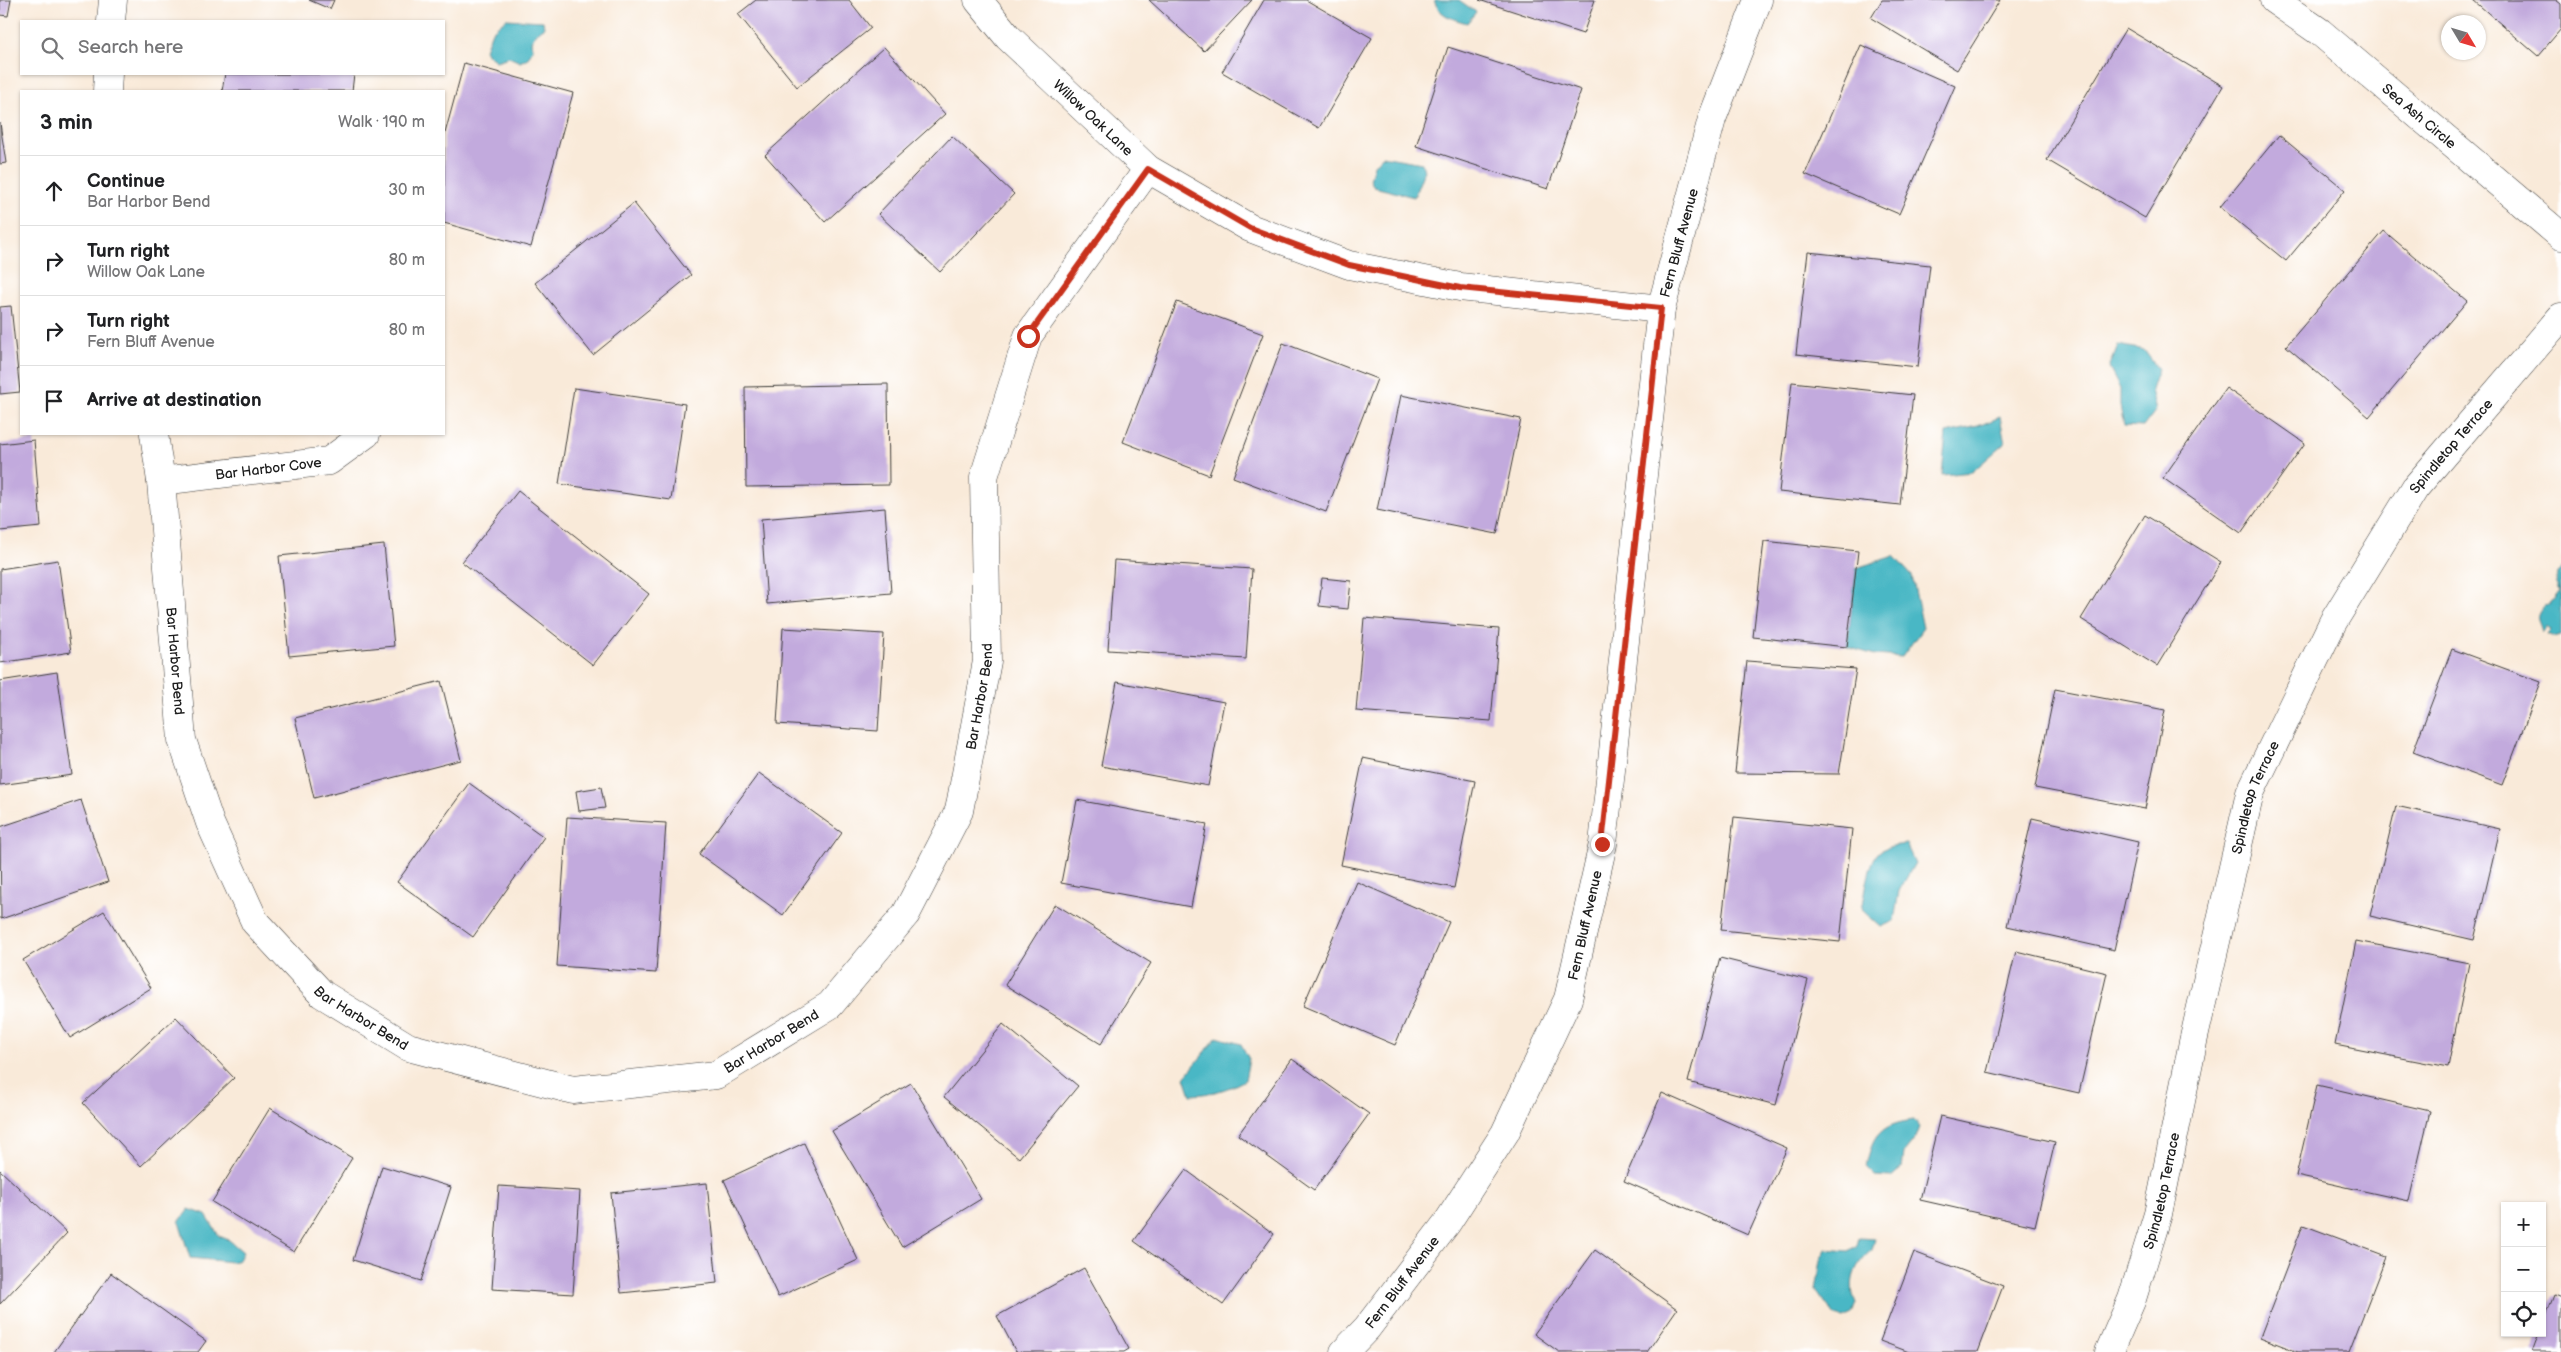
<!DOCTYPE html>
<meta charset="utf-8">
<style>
:root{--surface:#fff;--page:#f2f2f2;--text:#202124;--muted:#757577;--line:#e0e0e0}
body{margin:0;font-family:"Balsamiq Sans",sans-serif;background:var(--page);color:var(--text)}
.controls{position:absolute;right:15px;bottom:15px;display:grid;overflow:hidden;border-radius:0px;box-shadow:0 1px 4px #0004}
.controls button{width:45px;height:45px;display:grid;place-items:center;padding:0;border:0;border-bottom:1px solid var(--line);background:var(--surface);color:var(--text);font:25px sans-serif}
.compass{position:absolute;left:2441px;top:15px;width:45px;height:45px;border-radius:50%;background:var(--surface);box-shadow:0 1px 4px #0004;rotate:128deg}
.stop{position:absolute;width:15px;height:15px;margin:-11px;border:4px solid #c8321e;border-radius:50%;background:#fff}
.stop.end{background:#c8321e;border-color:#fff;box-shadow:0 1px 5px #0008}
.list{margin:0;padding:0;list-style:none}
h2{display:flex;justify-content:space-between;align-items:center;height:65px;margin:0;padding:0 20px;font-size:21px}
h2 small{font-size:16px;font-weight:400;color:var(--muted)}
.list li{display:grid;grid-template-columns:32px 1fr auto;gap:15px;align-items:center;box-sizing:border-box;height:70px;padding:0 20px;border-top:1px solid var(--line)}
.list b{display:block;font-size:19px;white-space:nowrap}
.list p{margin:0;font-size:16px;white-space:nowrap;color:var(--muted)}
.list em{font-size:16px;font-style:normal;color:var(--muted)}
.icon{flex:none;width:28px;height:28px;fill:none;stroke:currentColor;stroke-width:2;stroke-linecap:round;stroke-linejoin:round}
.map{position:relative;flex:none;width:2561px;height:1352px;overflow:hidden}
.search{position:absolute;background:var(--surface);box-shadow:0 1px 4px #0004;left:20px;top:20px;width:425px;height:55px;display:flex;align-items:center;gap:12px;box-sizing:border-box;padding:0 18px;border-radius:0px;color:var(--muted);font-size:19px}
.panel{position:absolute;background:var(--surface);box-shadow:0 1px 4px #0004;left:20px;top:90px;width:425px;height:345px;border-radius:0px}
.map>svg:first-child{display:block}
.water{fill:#4ab7c5;stroke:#336a70}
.building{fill:#c2aadd}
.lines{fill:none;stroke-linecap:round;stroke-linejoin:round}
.minor-casing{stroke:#3d3b38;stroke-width:29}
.minor{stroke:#fff;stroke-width:28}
.route{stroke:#c8321e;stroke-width:6}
.labels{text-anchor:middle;stroke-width:4;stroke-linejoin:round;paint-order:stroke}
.street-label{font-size:14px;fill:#1c1c1c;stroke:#fff}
</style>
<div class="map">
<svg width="2561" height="1352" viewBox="0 0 2561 1352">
<rect width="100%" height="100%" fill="#fff"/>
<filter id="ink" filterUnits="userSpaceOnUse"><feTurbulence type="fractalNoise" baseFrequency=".02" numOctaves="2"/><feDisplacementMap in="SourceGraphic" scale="10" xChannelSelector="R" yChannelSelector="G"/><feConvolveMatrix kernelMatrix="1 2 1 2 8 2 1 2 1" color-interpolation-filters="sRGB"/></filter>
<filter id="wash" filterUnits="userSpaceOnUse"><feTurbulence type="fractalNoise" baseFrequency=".0096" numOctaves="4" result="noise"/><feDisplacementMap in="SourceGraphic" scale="20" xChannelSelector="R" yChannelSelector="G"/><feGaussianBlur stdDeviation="1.12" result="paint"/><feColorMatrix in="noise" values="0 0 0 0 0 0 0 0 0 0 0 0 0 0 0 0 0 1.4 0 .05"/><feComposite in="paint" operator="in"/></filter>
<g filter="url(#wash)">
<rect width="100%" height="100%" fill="#f9ead9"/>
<!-- water -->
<path class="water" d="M1434,0H1459L1476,12L1467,23C1453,19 1439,16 1434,0Z
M506,19L543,21L544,28L537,32L531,41L533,49L528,58L520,62L509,57L496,61L488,55L485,50L492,31Z
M1382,156L1422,163L1424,171L1414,197L1374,187L1370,180L1374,165Z
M2118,345L2144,350L2158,369L2151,390L2156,410L2143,427L2124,426L2120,406V389L2109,368Z
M2000,417L2005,443L1972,472L1942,475L1946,433L1978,426Z
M1894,556L1912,576L1923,628L1902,657L1875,655L1847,647L1856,568Z
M2561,570V635L2554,637L2547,634L2550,630L2546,626L2542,632C2539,619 2533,619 2544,606L2549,605L2560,591L2556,580L2557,574Z
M1906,844L1915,863L1899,891L1894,921L1881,927L1862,910C1865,896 1869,859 1880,851C1887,846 1898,845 1906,844Z
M1217,1037L1241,1044L1249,1059L1245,1080C1227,1090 1212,1094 1191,1095L1185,1077Z
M1914,1120L1920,1127L1916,1138L1904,1153L1902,1168L1891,1177L1875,1176L1866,1167C1872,1135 1881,1124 1914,1120Z
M189,1209L206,1215L219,1236L229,1240L243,1252L239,1260L232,1262L190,1258L179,1222Z
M1859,1238L1875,1239L1872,1250C1855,1263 1847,1283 1856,1303L1852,1314L1843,1318L1835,1316L1816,1290L1821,1260L1826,1249L1849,1251L1857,1245Z"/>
<g id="blocks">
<!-- building -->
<path class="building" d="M0,0H11L8,16L0,15Z
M309,0H334L330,9Z
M756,0H849L871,28L797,87L738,14Z
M1149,0H1252L1204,51Z
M1264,0H1306L1372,38L1319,128L1222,72Z
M1479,0H1595L1583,34Z
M1882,0H2000L1957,70L1871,18Z
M2473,0H2556L2561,4V29L2538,56Z
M2126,28L2223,86L2145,218L2047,160Z
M1861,45L1955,86L1899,214L1805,174Z
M884,47L945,114L825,222L765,155Z
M1448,47L1581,90L1548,189L1416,146Z
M464,63L573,93L531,247L444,223V137Z
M225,74H354L352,91H222Z
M0,123L6,163L0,164Z
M2279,135L2345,190L2286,261L2220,207Z
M952,136L1014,194L940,272L878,214Z
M634,203L691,275L593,355L535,283Z
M2384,231L2467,301L2369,417L2286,346Z
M1808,252L1930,265L1918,367L1796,354Z
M1177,302L1263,334L1209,475L1123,442Z
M11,306L20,392L0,394V307Z
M1283,343L1377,379L1326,512L1233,477Z
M1792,382L1913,395L1900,505L1779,492Z
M888,384L889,485L746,487L745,387Z
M574,388L685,404L671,500L559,484Z
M2226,388L2305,443L2241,533L2163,478Z
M1401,395L1521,419L1497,534L1377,510Z
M34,440L41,527L0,531V444Z
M518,491L649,594L593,665L462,562Z
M885,508L891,593L767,604L761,519Z
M2145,515L2221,562L2157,666L2081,619Z
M1764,541L1858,551L1847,647L1753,637Z
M384,545L394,646L289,656L279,556Z
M58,560L71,652L0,663V569Z
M1114,560L1252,569L1246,659L1108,650Z
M1322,578L1351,581L1348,609L1319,606Z
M1364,618L1499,629L1491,721L1356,711Z
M783,628L884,634L878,731L777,724Z
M2452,649L2541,682L2502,785L2413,752Z
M1747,661L1856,669L1839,774L1735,773Z
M57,672L72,775L0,785V681Z
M441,681L461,760L314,798L295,718Z
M1117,682L1224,702L1208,786L1101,766Z
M2055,689L2165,710L2145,809L2035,788Z
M1363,758L1475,781L1454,888L1341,865Z
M759,773L842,833L783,915L699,854Z
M469,783L544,837L473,937L397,882Z
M601,787L605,808L579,811L576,791Z
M81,800L108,882L1,919L0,827Z
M1077,800L1207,824L1191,907L1061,883Z
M2396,806L2500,829L2474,940L2370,916Z
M567,817L666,823L656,973L557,966Z
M1734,817L1852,829L1840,942L1721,930Z
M2032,818L2138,842L2114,950L2007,926Z
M1357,882L1449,922L1395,1045L1303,1006Z
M1055,904L1151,963L1101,1044L1005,985Z
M104,911L151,988L70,1038L23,960Z
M2356,941L2469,963L2448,1067L2335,1045Z
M2016,951L2107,973L2079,1093L1987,1072Z
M1720,958L1808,980L1776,1105L1688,1082Z
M176,1017L234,1078L141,1166L83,1103Z
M1003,1024L1078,1086L1019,1158L944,1097Z
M1292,1059L1369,1114L1314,1190L1238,1135Z
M911,1083L981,1199L902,1247L832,1131Z
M2317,1085L2430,1111L2409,1201L2296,1176Z
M1662,1093L1787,1148L1748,1235L1624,1181Z
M270,1108L352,1158L294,1252L212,1202Z
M1940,1116L2055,1142L2035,1226L1920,1200Z
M804,1143L858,1260L778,1297L724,1180Z
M382,1166L451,1187L421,1281L353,1260Z
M0,1170L67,1233L0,1304Z
M1186,1170L1274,1234L1223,1305L1134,1241Z
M707,1183L717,1283L621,1293L611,1193Z
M499,1186L580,1191L573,1294L492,1289Z
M2303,1225L2386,1256L2349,1352H2298L2260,1337Z
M1595,1250L1677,1309L1647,1352H1559L1534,1334Z
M1914,1252L2003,1286L1978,1352H1909L1880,1341Z
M1084,1268L1129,1349L1124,1352H1016L997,1316Z
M111,1273L206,1341L198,1352H54Z
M2554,1295L2561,1298V1352H2532L2539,1333H2542V1326Z"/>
</g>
</g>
<g filter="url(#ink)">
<use href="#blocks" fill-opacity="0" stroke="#3d3b38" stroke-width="1"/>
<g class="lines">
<defs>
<g id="minor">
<path id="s1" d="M978,0L1008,37L1148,169L1250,228L1349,265L1460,287L1661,309"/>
<path id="s2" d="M2274,0L2320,32L2561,236"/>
<path d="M111,21L113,0"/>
<path d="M107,91L108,74"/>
<path id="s3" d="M154,434L161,481L182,740L210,823L255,922L322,994L408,1047L573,1090L716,1075L830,1005L906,914L959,811L987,661L984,477L1028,336L1148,169"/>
<path id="s4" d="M161,481L329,461L366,434"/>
<path id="s5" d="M1344,1352L1367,1328L1447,1223L1505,1133L1568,999L1603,844L1661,309L1712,119L1758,0"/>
<path id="s6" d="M2109,1352L2132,1299L2158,1214L2193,1042L2250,793L2333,622L2415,488L2561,317"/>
</g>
</defs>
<!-- minor casing -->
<use href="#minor" class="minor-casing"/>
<!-- minor -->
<use href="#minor" class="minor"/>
</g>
</g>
<g class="lines" filter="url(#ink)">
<!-- route -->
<path class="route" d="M1028,336L1148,169L1250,228L1349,265L1460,288L1661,308L1602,844"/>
</g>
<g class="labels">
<!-- street labels -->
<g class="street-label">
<text dy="5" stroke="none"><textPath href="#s2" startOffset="186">Sea Ash Circle</textPath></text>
<text dy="5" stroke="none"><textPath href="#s1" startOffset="165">Willow Oak Lane</textPath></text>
<text dy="5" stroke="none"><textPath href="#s5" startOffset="1186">Fern Bluff Avenue</textPath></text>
<text dy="5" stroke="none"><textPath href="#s6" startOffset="980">Spindletop Terrace</textPath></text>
<text dy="5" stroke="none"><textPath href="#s4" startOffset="108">Bar Harbor Cove</textPath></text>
<text dy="5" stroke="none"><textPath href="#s3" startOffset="228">Bar Harbor Bend</textPath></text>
<text dy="5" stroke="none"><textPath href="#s3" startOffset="1502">Bar Harbor Bend</textPath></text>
<text dy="5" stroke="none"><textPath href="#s6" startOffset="575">Spindletop Terrace</textPath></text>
<text dy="5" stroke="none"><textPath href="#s5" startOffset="496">Fern Bluff Avenue</textPath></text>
<text dy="5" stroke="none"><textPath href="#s3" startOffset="648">Bar Harbor Bend</textPath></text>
<text dy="5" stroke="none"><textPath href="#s3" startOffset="1082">Bar Harbor Bend</textPath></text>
<text dy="5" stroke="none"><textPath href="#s6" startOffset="170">Spindletop Terrace</textPath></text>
<text dy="5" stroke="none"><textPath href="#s5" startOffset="91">Fern Bluff Avenue</textPath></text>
</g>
</g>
</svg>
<div class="controls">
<button>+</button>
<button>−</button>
<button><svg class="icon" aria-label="locate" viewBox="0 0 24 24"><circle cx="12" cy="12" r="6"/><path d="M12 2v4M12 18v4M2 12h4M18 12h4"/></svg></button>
</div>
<svg class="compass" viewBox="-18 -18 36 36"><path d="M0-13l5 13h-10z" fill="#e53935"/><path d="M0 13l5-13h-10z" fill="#757577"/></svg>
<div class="stop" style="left:1028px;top:336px"></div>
<div class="stop end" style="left:1602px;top:844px"></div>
<div class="search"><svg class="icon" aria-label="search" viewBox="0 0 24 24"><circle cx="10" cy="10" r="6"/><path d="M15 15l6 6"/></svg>Search here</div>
<section class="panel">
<h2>3 min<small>Walk · 190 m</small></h2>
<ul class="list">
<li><svg class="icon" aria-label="ahead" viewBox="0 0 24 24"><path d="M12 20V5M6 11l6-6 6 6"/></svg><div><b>Continue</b><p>Bar Harbor Bend</p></div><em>30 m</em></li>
<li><svg class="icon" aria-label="right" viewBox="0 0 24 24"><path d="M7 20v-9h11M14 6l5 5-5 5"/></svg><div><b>Turn right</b><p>Willow Oak Lane</p></div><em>80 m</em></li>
<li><svg class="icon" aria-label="right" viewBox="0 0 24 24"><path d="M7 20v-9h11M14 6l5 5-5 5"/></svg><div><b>Turn right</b><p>Fern Bluff Avenue</p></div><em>80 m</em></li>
<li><svg class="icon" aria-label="arrive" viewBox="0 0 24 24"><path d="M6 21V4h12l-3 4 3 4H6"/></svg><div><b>Arrive at destination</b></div></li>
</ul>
</section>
</div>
